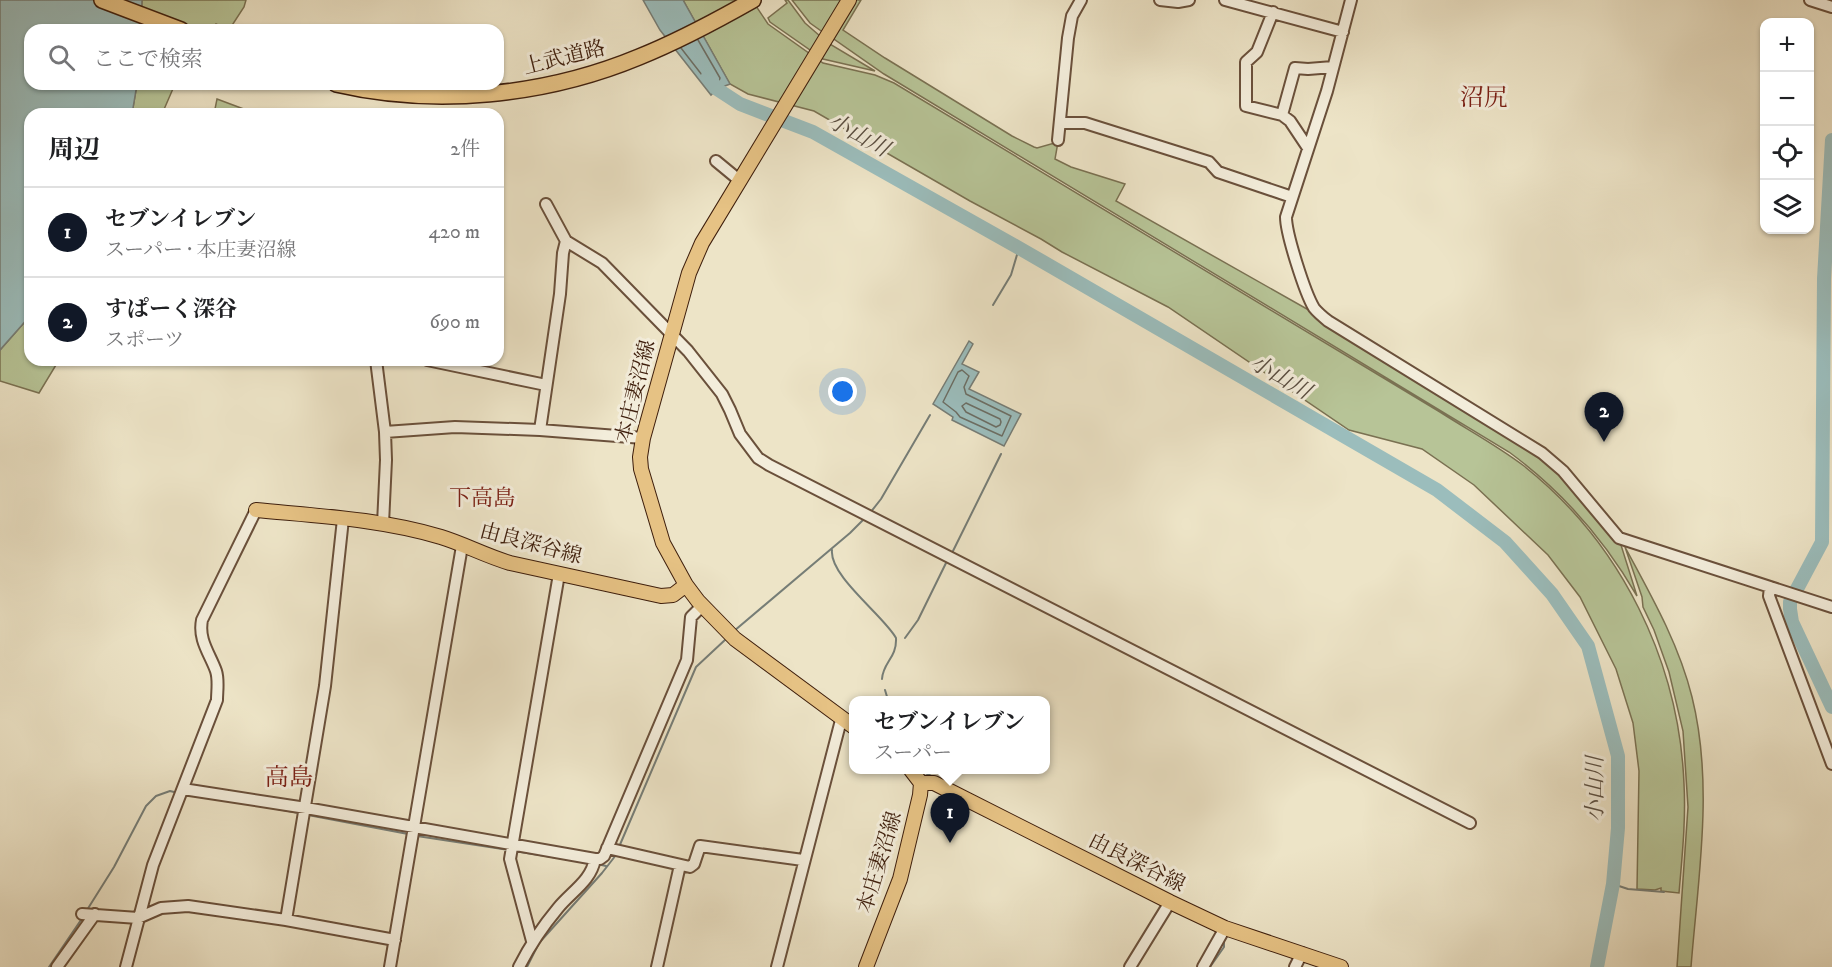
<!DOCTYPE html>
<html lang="ja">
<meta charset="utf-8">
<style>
:root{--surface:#fff;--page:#f2f2f2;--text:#202124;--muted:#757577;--line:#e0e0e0;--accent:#111827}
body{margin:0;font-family:"IM FELL DW Pica","Noto Serif JP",serif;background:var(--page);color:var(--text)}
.controls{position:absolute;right:18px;top:18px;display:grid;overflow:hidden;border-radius:12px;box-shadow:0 2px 4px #0004}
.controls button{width:54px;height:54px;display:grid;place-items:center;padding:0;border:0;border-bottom:2px solid var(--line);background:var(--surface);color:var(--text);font:30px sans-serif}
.you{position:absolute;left:843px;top:392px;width:21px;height:21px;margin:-15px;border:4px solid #fff;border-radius:50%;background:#1a73e8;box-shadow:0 0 0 9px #1a73e833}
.badge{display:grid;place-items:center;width:39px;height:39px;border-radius:50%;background:var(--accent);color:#fff;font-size:20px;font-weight:700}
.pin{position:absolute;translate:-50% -50px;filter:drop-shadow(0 2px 3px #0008)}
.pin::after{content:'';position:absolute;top:32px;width:21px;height:18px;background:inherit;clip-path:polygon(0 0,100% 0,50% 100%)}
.popup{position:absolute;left:849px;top:696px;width:201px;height:78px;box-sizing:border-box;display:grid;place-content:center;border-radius:12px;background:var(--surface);filter:drop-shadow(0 2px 4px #0005);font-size:20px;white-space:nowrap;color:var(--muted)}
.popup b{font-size:22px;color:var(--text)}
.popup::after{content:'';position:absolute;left:50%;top:100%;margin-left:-12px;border:12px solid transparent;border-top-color:var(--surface)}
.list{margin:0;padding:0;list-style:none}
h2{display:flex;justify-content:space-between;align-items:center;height:78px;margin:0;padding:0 24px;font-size:26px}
h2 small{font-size:20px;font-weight:400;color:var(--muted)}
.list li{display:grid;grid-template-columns:39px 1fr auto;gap:18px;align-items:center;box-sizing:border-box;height:90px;padding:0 24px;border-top:2px solid var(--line)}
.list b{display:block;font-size:22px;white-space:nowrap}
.list p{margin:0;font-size:20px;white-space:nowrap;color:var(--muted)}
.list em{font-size:20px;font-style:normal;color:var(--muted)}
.icon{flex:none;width:33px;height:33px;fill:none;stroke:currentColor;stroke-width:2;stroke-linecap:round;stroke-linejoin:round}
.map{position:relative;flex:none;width:1832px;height:967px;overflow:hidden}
.search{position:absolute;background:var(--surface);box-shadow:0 2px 4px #0004;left:24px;top:24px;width:480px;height:66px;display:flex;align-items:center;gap:15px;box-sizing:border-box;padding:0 21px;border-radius:18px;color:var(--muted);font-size:22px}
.panel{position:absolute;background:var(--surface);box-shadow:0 2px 4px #0004;left:24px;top:108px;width:480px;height:258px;border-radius:18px}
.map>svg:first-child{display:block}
.green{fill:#b7c497;stroke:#7a7152;stroke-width:1.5}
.water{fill:#9bbdbc;stroke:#767d76;stroke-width:1.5}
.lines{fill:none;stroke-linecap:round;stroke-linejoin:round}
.shore{stroke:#6c6e64;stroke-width:1.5}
.stream{stroke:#767d76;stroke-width:2}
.river{stroke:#9bbdbc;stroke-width:14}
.minor-casing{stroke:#6a503b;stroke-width:14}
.major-casing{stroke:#3e1e0c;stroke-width:16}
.highway-casing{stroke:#3e1e0c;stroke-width:18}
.minor{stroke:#f3eddb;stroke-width:10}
.major{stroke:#e6c284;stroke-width:14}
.highway{stroke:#e6c284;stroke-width:15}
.labels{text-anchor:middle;stroke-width:6;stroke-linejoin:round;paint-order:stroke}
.street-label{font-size:21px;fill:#3e1e0c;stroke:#f3eddb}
.water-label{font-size:22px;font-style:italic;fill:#5a4e41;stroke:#f3eddb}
.neighbourhood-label{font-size:22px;fill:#7a1f14;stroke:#f3eddb}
.quarter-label{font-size:24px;fill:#7a1f14;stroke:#f3eddb}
</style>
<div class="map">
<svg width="1832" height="967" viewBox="0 0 1832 967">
<rect width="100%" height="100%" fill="#ede4c7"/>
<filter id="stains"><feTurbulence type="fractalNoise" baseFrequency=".00333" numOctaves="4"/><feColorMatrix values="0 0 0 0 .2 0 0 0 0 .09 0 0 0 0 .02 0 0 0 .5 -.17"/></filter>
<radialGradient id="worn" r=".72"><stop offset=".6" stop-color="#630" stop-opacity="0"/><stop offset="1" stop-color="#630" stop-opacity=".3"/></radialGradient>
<!-- green -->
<path class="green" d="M142,0H246L244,7L229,30L216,24L211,30H141Z
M683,0H752L768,24L823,63L875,75L894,83L1440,412C1468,430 1498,446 1524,466C1621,543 1679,661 1684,784C1686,821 1682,857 1679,893L1661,891V888L1655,890L1637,889L1639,771L1633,723L1616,669L1580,597L1548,555L1474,485L1422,449L1349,430L1168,307L1062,252L1041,239L970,201L814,111L748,94L730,84Z
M785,0H788L805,23L828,43L875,71L823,59L770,22L768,18L787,3Z
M792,0H845L824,33L810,23Z
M854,0H861L843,30L885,58L1012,136L1034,147L1037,148L1058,142L1055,159L1071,167L1125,184L1116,201L1314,313L1552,465L1621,545L1637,596C1604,539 1562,491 1509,452L884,74L831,37Z
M137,84H175L162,114H132Z
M217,99L257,114H214Z
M30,316V360H59L39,393L0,381V350Z
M1625,547C1651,595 1679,644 1692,697C1714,785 1698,878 1691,967H1677L1688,807L1683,731L1669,672L1654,630L1643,607L1642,597Z"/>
<!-- water -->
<path class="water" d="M0,0H142L141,30H30V84H137L132,114H30V316L0,350Z
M643,0H683L730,84L717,89L711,95L660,30Z
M969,341L973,344L962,364L979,372L969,389L1021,414L1004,446L952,420L953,417L933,404Z"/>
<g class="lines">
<!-- shore -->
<path class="shore" d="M681,48L709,84L712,85L719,81L720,78L698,40
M962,370L969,376L964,387L966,394L1011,416L1002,436L960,417L956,412L943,402L958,372Z
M966,403L1000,419L1001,422L1000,425L996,427L966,412L962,406Z"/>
<!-- stream -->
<path class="stream" d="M993,305L1011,275L1019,248
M870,513L881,499L930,415
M832,550C829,576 884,616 896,638C897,658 883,662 882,679
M952,553L1001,454
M734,631L850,533L866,517
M905,638L918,620L946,563
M885,690L888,700
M920,770L933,777
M272,808L299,813
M308,815L408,834
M417,836L509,850
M619,847L696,667L726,639
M514,851L571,860
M597,864L606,866
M1613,884L1628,889L1664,892
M87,910L114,867L146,806L156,796L170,791L178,793
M49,967L83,917
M527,967L539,943L602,873L616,855
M1210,967L1224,947V940"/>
<!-- river -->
<path class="river" d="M708,76L717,89L740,104L813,132L1019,248L1437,490L1505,542L1552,594L1588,646L1618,756V828L1613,884L1597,967
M1832,140L1824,279L1822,542L1790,602V609L1792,622L1832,707"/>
<defs>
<path id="minor" d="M1160,0L1178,2L1189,0
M1225,0L1343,32
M1351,0L1327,91L1286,217C1286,234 1305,293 1314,308C1318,313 1323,317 1328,321L1542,453L1563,471L1619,538L1832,607
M1810,0L1832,7
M1273,12L1257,52L1246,62V106L1282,115L1290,121L1308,148
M1282,115L1295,68L1308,69L1333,67
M1060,123H1085L1209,162L1218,172L1292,197
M1058,140L1068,38L1072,16L1081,0
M716,161L739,180
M546,204L566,241L602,263L688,351L722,394L730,410L740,434L758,458L769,465L1470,823
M376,360L385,432L386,460L383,524
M427,360L546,385
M540,430L560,294L563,253L566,241
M385,432L455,427L540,430L643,438
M1770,587L1769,596L1832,764
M183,789L306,808L595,859
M607,848L690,867L694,864L700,846L803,860
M82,914L138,918L161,908L188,906L286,920L395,940
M286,920L325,686L343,519
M532,941L510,859L559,574
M57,967L95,914
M126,967L153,865L217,700C217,691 219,680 216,671C210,654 198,640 202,620L256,510
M390,967L462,546
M519,967C530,945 543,926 558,908C572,891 591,881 595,859H600L604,856L687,660L691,617L702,606
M657,967L680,865
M777,967L840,724L843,719
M1130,967L1170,902
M1203,967L1225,928
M1295,967L1302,953"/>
<path id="major" d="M849,0L702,243L689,273L643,438L640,457L641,469L663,543L686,585L698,601L735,639L854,727
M256,510C318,516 381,519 441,537C464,544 486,556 510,563L661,596L673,595L686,585
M921,783H934L1170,902L1225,928L1341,967
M866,967L900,879L920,795L921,783L911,770"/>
<path id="highway" d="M102,0L181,30
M336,84C435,107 545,96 639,57C679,41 716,21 753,0"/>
</defs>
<!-- minor casing -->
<use href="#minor" class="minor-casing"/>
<!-- major casing -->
<use href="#major" class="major-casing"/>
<!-- highway casing -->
<use href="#highway" class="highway-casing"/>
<!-- minor -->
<use href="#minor" class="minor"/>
<!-- major -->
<use href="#major" class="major"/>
<!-- highway -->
<use href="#highway" class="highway"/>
</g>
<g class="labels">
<!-- street labels -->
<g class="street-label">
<text transform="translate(564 57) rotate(-14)" y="7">上武道路</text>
<text transform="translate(635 391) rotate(-76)" y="7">本庄妻沼線</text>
<text transform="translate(531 543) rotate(15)" y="7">由良深谷線</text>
<text transform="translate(879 862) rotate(-73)" y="7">本庄妻沼線</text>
<text transform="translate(1137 862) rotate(27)" y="7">由良深谷線</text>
</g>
<!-- water labels -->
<g class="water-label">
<text transform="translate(859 134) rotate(29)" y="8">小山川</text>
<text transform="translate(1281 376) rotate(30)" y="8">小山川</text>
<text transform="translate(1594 789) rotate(-90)" y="8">小山川</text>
</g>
<!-- neighbourhood labels -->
<g class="neighbourhood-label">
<text x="482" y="505">下高島</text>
</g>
<!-- quarter labels -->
<g class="quarter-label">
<text x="1484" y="105">沼尻</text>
<text x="289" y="785">高島</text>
</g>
</g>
<rect width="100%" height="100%" filter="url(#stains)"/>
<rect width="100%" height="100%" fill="url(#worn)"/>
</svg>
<div class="controls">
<button>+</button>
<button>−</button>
<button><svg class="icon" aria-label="locate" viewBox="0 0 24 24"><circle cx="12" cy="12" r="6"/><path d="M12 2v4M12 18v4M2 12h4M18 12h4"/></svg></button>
<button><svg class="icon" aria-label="layers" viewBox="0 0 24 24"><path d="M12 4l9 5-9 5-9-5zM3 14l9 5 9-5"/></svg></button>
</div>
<div class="you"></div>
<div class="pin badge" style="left:950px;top:843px">1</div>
<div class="popup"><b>セブンイレブン</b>スーパー</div>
<div class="pin badge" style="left:1604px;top:442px">2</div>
<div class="search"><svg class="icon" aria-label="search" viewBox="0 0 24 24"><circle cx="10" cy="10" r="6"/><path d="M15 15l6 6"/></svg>ここで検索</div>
<section class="panel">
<h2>周辺<small>2件</small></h2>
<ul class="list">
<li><span class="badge">1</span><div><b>セブンイレブン</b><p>スーパー · 本庄妻沼線</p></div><em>420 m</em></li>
<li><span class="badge">2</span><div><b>すぱーく深谷</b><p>スポーツ</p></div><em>690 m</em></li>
</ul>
</section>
</div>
